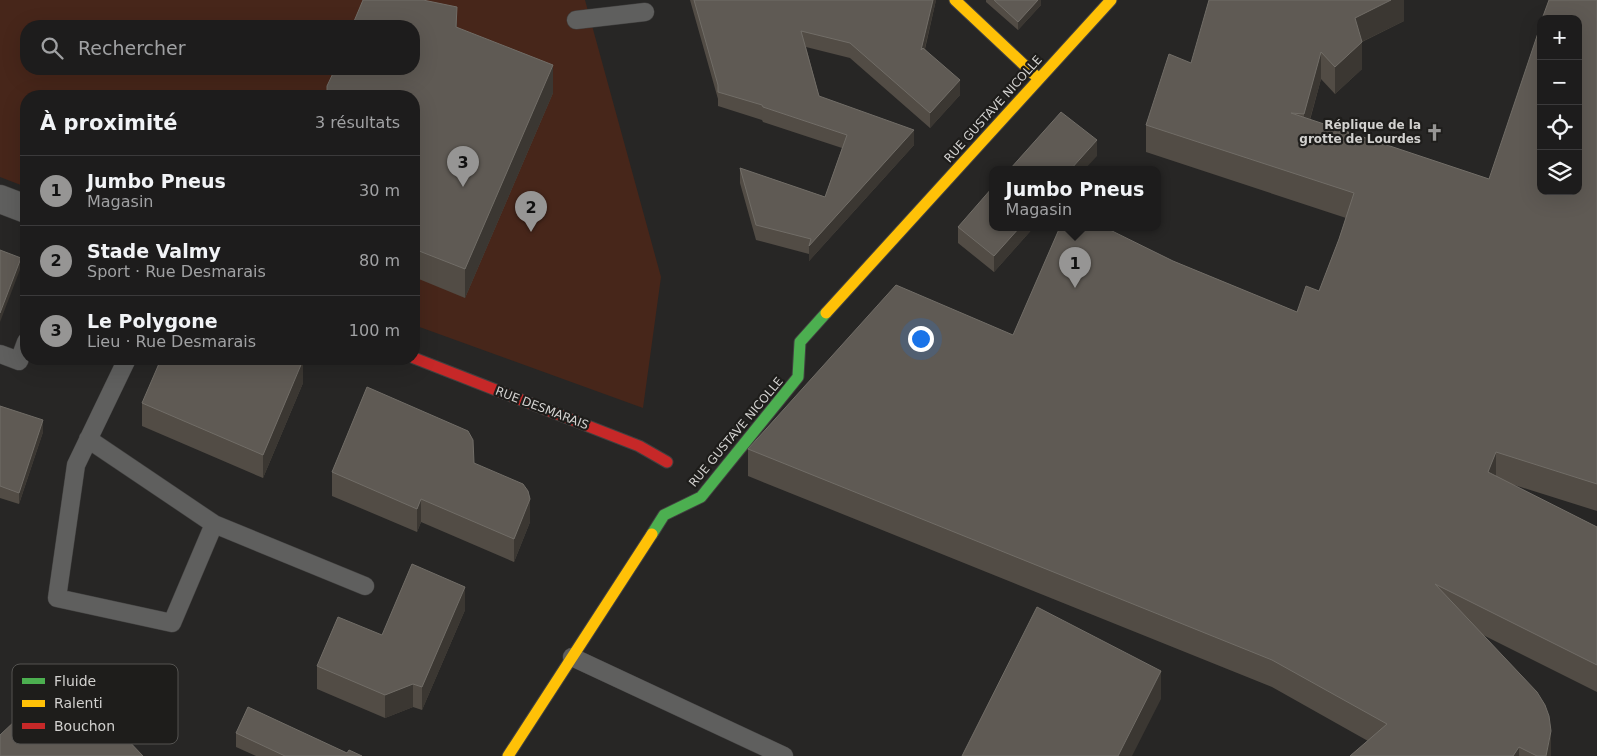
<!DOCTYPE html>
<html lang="fr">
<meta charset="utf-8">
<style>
:root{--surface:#1d1c1c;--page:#252525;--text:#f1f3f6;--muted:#a0a1a3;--line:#3b3a3b;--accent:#969594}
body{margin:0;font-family:"DejaVu Sans",sans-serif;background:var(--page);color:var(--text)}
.controls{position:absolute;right:15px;top:15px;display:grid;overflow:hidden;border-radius:10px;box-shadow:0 5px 20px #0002}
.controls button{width:45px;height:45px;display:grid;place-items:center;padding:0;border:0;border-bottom:1px solid var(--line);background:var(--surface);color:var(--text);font:25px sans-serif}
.you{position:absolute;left:920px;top:338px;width:18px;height:18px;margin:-12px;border:4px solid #fff;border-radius:50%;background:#1a73e8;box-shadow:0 0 0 8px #1a73e833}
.badge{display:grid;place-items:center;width:32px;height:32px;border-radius:50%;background:var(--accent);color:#111;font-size:16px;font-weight:700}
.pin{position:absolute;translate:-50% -41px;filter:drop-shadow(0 1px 2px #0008)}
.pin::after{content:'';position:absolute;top:26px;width:18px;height:15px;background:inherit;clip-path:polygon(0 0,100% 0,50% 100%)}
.popup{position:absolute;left:989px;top:166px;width:172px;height:65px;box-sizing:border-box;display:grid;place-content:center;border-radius:10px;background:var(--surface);filter:drop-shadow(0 1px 4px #0005);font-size:16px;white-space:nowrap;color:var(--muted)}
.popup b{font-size:19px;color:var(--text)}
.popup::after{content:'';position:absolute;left:50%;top:100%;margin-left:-10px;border:10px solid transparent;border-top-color:var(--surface)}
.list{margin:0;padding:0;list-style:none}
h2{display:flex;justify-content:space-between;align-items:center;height:65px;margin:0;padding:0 20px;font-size:21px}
h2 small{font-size:16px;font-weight:400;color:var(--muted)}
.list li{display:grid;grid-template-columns:32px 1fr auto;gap:15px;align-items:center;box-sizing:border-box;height:70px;padding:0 20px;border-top:1px solid var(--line)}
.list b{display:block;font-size:19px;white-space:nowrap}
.list p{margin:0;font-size:16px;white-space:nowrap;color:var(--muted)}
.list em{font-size:16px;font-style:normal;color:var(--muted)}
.icon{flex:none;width:28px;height:28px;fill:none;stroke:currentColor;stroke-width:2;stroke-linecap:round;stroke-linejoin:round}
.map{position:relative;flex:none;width:1597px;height:756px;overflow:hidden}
.search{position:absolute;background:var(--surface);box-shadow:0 5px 20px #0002;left:20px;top:20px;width:400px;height:55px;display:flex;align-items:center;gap:12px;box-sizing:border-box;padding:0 18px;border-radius:20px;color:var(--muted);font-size:19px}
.panel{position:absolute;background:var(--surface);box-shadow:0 5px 20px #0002;left:20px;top:90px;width:400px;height:275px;border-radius:20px}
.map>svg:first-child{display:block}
.green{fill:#47261a;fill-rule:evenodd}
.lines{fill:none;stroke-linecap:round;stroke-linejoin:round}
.lane-casing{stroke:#424140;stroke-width:19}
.street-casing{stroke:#424140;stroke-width:29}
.fast-casing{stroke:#424140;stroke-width:13}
.slow-casing{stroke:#424140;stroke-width:13}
.jam-casing{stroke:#424140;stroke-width:13}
.lane{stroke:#5f5f5e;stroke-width:18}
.street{stroke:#5f5f5e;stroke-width:28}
.fast{stroke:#4caf50;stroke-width:11}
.slow{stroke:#ffc107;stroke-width:11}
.jam{stroke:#c62828;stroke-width:11}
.wall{fill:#524c45}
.shaded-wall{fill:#3b3732}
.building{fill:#5f5a54;stroke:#716d67}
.labels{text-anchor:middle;stroke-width:4.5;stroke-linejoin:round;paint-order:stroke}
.street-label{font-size:12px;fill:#d2d1cf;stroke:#1e1d1b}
.poi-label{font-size:12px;font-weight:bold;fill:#d2d1cf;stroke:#1e1d1b;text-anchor:end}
.key{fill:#1e1d1b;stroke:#545351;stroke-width:1}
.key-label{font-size:14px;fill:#d2d1cf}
</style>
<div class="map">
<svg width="1597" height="756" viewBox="0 0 1597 756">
<rect width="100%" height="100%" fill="#272625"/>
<!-- green -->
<path class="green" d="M0,0H585L661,277L643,408L414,325V96H26V187L0,177ZM26,26H414V69H26Z"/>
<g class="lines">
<defs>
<path id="lane" d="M576,20L645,12
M0,354L19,361L26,342
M127,359L76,465L57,598L172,623L214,524L365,586
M88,439L214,524
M572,657L784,756"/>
<path id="street" d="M0,199L26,209"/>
<path id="fast" d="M652,534L664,515L701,497L798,377L800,342L826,313"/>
<path id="slow" d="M955,0L1039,79
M826,313L1111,0
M508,756L652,534"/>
<path id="jam" d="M414,358L639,446L667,462"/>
</defs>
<!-- lane casing -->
<use href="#lane" class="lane-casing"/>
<!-- street casing -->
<use href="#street" class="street-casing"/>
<!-- fast casing -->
<use href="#fast" class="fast-casing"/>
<!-- slow casing -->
<use href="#slow" class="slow-casing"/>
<!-- jam casing -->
<use href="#jam" class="jam-casing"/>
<!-- lane -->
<use href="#lane" class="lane"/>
<!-- street -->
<use href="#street" class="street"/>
<!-- fast -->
<use href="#fast" class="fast"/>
<!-- slow -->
<use href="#slow" class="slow"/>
<!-- jam -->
<use href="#jam" class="jam"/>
</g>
<!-- wall -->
<path class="wall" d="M690,0H936L925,49L960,95L930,128L850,58L806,47L819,96L914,145L809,261V254L756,240L740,183V168L825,197L842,148L763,122L762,120L718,106V99Z
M986,0H1041V5L1018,30L986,2Z
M1404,0V21L1362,42V69L1335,94L1321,79L1310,120L1489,179L1597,0V511L1511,484L1597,527V692L1483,635L1551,756H1350L1368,741L1272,687L748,476V449L1013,335L1173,261L1297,312L1319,291L1339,239L1346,218L1146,152V125L1191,63Z
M457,28L553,93L465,298L414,277V96Z
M958,227H1034L994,272L958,243Z
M303,383L263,478L142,426V403Z
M0,406L43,432L19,504L0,498Z
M474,463L530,522L514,562L421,522L417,532L332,496V472Z
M465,610L422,710L413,707L385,718L317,689V666L382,635Z
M236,733L347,753L362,756H256L236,747Z"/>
<!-- shaded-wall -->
<path class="shaded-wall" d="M933,0H936L921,64V50Z
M1038,0H1041V5L1018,30V22Z
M1391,0H1404V21L1355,45V18Z
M457,7V35L456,27Z
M1362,42V69L1335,94V67Z
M1321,52V79L1304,140V114Z
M553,65V93L465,298V269Z
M960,80V95L930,128V113Z
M914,130V145L809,261V246Z
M1097,140V156L1085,169H1071Z
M1020,227H1034L994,272V256Z
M21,258V267L0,322V313Z
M303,360V383L263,478V455Z
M43,420V432L19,504V493Z
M1496,452V479L1488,472Z
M421,499V522L417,532V509Z
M530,499V522L514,562V539Z
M465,587V610L422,710V687Z
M1161,671V699L1132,756H1118Z
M413,684V707L385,718V695Z
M1551,731V756H1546Z
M1519,747V756H1513Z"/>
<!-- building -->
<path class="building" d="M363,0H423L457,7L456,27L553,65L465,269L414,249V96H327V86L335,69H414V26H352Z
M694,0H933L921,50L923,48L960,80L930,113L850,43L801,31L819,96L914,130L809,246L811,239L756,225L740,168L825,197L847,135L763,107L762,105L718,92V85Z
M994,0H1038L1018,22Z
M1209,0H1391L1355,18L1362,42L1335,67L1321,52L1304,114L1291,113L1489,179L1541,24V191H1578V19H1542L1549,0H1597V484L1496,452L1488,472L1597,527V665L1435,584L1537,692L1545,705L1549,716L1551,731L1546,756H1537L1519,747L1513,756H1350L1387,724L1272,660L748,449L896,285L1013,335L1060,227H1104L1173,261L1297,312L1306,286L1319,291L1339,239L1354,193L1146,125L1169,54L1191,63Z
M1061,112L1097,140L1071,169H1010Z
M992,188V227H1020L994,256L958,227Z
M0,250L21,258L0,313Z
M161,359H300L303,360L263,455L142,403Z
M367,387L468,431L473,440L474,463L523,484L528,491L530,499L514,539L421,499L417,509L332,472Z
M0,406L43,420L19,493L0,486Z
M412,564L465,587L422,687L413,684L385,695L317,666L338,617L382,635Z
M1037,607L1161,671L1118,756H962Z
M65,674L143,756H0V735Z
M248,707L347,753L349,750L362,756H285L236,733Z"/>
<!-- icons -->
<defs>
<symbol id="church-bare" viewBox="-9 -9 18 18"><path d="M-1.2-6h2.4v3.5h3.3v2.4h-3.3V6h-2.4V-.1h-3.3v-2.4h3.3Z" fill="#969594" stroke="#1e1d1b" stroke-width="2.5" paint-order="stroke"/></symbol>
</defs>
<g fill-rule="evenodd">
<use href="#church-bare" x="1422" y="120" width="25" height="25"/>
</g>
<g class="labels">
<!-- street labels -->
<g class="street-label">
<text transform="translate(993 109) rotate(-48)" y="4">RUE GUSTAVE NICOLLE</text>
<text transform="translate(542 408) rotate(21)" y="4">RUE DESMARAIS</text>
<text transform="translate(736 432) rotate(-50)" y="4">RUE GUSTAVE NICOLLE</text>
</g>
<!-- poi labels -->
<g class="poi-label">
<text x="1421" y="129">Réplique de la<tspan x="1421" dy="14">grotte de Lourdes</tspan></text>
</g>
</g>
<!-- legend -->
<rect x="12" y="664" width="166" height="80" rx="8" class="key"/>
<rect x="22" y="678" width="23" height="6" fill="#4caf50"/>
<rect x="22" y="700" width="23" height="7" fill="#ffc107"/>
<rect x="22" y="723" width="23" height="6" fill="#c62828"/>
<g class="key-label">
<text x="54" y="686">Fluide</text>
<text x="54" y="708">Ralenti</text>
<text x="54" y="731">Bouchon</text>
</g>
</svg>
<div class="controls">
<button>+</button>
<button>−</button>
<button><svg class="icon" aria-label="locate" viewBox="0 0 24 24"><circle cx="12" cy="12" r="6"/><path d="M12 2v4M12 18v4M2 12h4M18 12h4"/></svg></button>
<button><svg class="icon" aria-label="layers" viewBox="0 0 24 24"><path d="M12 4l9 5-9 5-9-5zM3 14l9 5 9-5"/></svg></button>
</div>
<div class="you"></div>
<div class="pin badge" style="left:1075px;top:288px">1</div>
<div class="popup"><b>Jumbo Pneus</b>Magasin</div>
<div class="pin badge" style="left:531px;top:232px">2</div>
<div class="pin badge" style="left:463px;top:187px">3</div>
<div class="search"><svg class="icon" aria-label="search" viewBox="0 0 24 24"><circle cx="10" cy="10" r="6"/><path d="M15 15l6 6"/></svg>Rechercher</div>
<section class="panel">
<h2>À proximité<small>3 résultats</small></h2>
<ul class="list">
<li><span class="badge">1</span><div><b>Jumbo Pneus</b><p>Magasin</p></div><em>30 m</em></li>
<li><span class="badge">2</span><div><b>Stade Valmy</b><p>Sport · Rue Desmarais</p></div><em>80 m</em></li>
<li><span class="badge">3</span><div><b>Le Polygone</b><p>Lieu · Rue Desmarais</p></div><em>100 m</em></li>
</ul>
</section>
</div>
